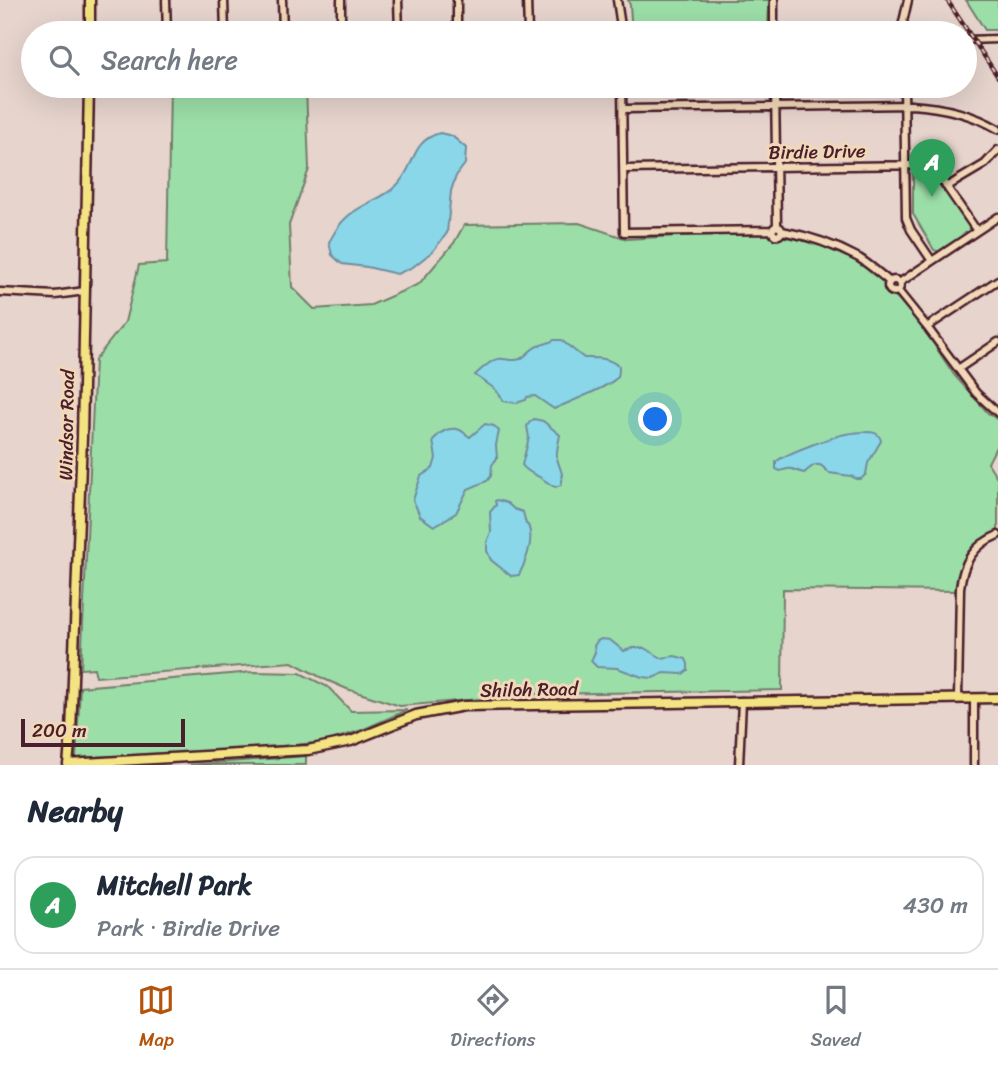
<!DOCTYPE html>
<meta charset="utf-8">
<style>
:root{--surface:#fff;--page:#f2f2f3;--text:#1f2937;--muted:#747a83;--line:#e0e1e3;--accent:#b45309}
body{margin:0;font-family:Sriracha,sans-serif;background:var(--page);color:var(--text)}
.scale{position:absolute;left:21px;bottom:18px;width:164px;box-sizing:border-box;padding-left:7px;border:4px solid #4a1f2b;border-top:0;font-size:19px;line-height:24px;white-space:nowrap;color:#4a1f2b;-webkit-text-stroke:5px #f1d8b8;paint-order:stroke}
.you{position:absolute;left:656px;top:420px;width:24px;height:24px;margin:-18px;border:5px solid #fff;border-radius:50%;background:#1a73e8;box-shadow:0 0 0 10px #1a73e833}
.badge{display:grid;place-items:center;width:46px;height:46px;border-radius:50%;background:var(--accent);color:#fff;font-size:23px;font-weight:700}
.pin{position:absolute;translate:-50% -58px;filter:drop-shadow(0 2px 4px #0008)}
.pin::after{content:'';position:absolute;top:37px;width:24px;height:21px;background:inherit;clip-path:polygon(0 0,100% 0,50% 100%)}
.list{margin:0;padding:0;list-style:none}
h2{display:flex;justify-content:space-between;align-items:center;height:91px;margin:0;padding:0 28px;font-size:30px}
h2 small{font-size:23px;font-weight:400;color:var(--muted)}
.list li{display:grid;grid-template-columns:46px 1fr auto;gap:21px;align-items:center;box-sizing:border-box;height:98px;margin:0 14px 14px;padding:0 14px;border:2px solid var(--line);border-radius:21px}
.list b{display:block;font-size:26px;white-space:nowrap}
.list p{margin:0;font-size:23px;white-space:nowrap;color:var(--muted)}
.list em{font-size:23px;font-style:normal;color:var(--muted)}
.icon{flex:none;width:38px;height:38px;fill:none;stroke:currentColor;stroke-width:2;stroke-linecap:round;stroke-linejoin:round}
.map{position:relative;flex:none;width:998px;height:765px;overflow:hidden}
.search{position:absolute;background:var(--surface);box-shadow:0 7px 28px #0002;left:21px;right:21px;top:21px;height:77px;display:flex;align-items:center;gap:18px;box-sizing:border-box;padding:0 24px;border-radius:38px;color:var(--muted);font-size:26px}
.sheet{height:203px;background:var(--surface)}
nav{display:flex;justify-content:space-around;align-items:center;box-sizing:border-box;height:98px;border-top:2px solid var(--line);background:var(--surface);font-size:19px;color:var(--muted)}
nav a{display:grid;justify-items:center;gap:4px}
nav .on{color:var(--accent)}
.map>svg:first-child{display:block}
.green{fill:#9cdea8;stroke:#737e6a;stroke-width:2}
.water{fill:#8ad7e9;stroke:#708d9d;stroke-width:2}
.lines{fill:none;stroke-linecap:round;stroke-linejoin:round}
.minor-casing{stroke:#4a1f2b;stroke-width:11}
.major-casing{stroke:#4a1f2b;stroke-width:13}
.minor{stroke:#f1d8b8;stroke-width:6}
.major{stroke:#f4e382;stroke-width:8}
.rail-casing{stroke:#4a1f2b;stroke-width:4.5}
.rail{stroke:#f1d8b8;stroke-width:2;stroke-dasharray:5;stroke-linecap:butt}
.labels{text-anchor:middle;stroke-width:6;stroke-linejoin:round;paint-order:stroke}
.street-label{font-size:19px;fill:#4a1f2b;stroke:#f1d8b8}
</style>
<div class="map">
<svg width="998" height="765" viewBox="0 0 998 765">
<rect width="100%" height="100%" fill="#e6d4cd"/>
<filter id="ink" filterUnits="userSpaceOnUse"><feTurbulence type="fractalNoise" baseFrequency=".0143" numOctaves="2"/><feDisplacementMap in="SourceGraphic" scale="14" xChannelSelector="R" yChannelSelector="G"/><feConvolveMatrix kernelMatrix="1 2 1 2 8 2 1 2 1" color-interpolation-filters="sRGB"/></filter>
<g filter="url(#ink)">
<!-- green -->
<path class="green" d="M628,0H769L768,33H632L630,5Z
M966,0H998V30H985Z
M170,86H306L309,169L289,225L292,287L314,309L371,305L419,284L454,243L464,225L579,223L627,239L679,236L767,234L814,242L862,264L878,276L922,326L954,375L988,413L998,420V443L988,463L998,479V540L978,543L963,564L956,591L783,589L782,690L537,694L400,706L347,689L324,679L292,662L96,677L94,668L81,669L95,360L125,322L139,265L167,263Z
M913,171H925L939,179L970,224L968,233L940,252L934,250L913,214Z
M253,672L300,673L328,687L351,711L407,710L362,730L325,742L241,750L76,758L80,687Z
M306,756V765H190Z"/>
<!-- water -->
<path class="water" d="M440,133L452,136L466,148L465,164L456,176L451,191L447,233L433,251L413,267L397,274L367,267L342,264L332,255L329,242C334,234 338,225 345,219C359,204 382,200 396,186C416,167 410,141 440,133Z
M554,340H561L584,358C598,358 607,357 619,366C619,369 619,374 618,376C613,386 566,403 554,409L535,396L527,397L526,400L516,403L504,401L495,389L475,375C482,369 490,360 498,359C506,358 512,362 520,359C527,356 531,348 538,346C545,343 548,344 554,340Z
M534,419L543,421L560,435C559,441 556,451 557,458C559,468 565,474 561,485L555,487C550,485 546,481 541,478C533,473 528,473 522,465L529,438L527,426L530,422Z
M485,424L494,426L499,431L496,445L497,458L492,465L491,476L487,481L468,489L456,513L434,526L420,516L413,500L421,476L433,468L436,458L433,441C438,433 449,426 460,430C464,432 466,435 470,437Z
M864,432C873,432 879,432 881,441L868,463L866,474L861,479H857L851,476L829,473C826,471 825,469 823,467C816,461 809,469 804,473C789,469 795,467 780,471L776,469V462C784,454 834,436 846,434C852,433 858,432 864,432Z
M497,500L507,503L514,509L523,512L526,524L528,525C535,540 526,561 519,575L511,576L491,560L487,551V542L491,532L490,512L496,505L495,501Z
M601,639L610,640L624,651L632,648H644L662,658L675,656L686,659L688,664V670L683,674L664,673L653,678L642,677L617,668L597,667L591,661L595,652L594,646L597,641Z"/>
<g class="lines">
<defs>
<path id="minor" d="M166,0L167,33
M224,0L225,33
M282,0L283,33
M341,0V33
M398,0L399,33
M457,0V33
M527,0L528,33
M617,0L622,33
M774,0V33
M903,33V22L908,0
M965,40L998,39
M622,86L624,232L772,230
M775,86L777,226
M904,86L906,218L911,230L932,261
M623,109L911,105C942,107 971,113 998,129
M624,169L921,165L935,170L977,231
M948,186L985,164L998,150
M772.5 231a4.5 4.5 0 1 1 9 0a4.5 4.5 0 1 1-9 0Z
M782,231C809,236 835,245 859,258C870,265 880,274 890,282
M888 286a6 6 0 1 1 12 0a6 6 0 1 1-12 0Z
M899,283L998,217
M898,291L927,327L976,393L998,413
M0,292L55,295L85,291
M927,327L998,280
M958,369L998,342
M958,698L960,588C963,563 973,545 998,535
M739,765L742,701
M974,765V698"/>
<path id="major" d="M90,33V0
M68,764L308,750L351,741L416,715L464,706L998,698
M68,765L71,733L82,437L89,86"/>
</defs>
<!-- minor casing -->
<use href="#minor" class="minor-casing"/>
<!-- major casing -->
<use href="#major" class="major-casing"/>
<!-- minor -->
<use href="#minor" class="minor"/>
<!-- major -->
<use href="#major" class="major"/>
<defs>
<path id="rail" d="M947,0L998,77"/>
</defs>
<!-- rail casing -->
<use href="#rail" class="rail-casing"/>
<!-- rail -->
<use href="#rail" class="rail"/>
</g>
</g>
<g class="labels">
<!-- street labels -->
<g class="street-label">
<text transform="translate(817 151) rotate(-1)" y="7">Birdie Drive</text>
<text transform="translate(66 425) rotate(-89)" y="7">Windsor Road</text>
<text transform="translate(529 689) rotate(-1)" y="7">Shiloh Road</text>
</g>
</g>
</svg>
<div class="scale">200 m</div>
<div class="you"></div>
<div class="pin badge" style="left:932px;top:197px;background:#2e9e5b">A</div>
<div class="search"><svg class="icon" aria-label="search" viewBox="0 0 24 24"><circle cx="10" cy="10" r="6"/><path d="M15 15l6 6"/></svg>Search here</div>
</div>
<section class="sheet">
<h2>Nearby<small></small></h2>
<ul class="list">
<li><span class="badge" style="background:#2e9e5b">A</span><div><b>Mitchell Park</b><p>Park · Birdie Drive</p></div><em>430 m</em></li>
</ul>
</section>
<nav>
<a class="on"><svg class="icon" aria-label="map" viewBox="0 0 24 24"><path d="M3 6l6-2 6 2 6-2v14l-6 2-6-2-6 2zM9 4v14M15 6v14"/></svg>Map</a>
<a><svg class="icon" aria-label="directions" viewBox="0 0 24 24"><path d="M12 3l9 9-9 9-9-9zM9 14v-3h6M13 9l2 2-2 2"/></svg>Directions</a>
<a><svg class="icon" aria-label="saved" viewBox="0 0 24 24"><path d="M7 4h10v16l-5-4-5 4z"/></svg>Saved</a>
</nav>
